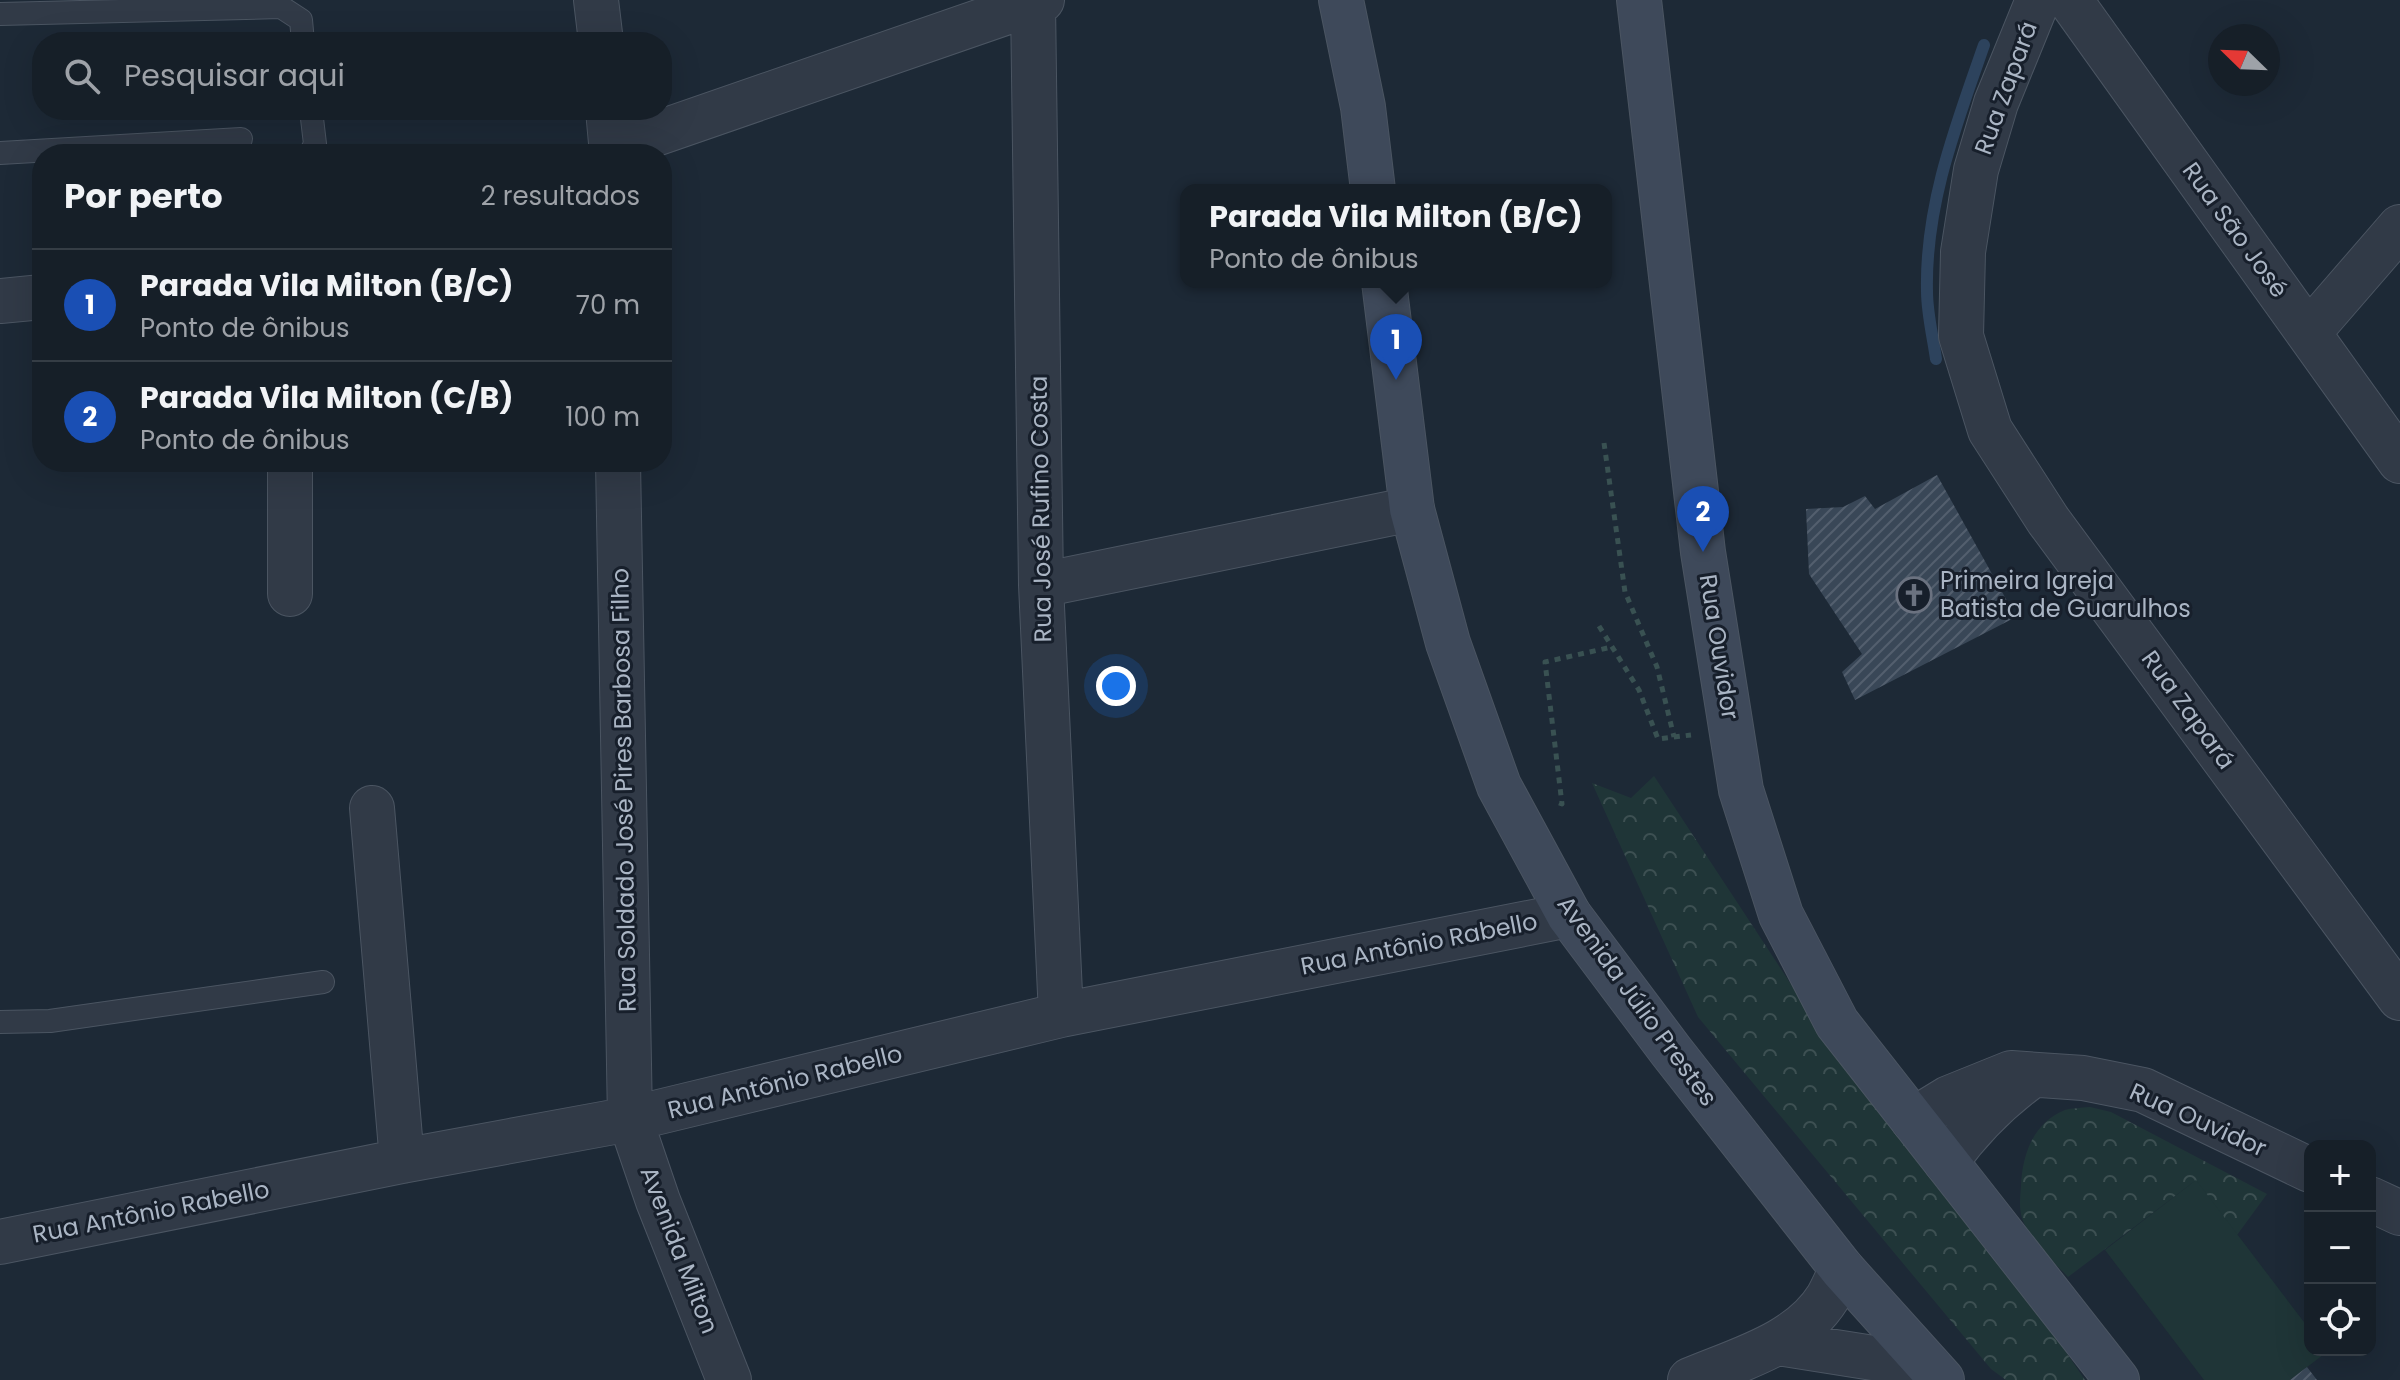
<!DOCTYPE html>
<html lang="pt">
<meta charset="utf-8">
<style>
:root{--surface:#161f28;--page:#1f2730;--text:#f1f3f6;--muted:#9ea2a8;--line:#353d45;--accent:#d93025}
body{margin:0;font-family:Poppins,sans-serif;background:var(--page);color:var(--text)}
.controls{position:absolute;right:24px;bottom:24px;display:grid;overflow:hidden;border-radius:16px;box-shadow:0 8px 32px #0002}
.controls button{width:72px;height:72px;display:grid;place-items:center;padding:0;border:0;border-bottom:2px solid var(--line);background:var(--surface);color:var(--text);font:40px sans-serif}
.compass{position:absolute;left:2208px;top:24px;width:72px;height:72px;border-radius:50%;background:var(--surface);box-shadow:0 8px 32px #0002;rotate:293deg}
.you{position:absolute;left:1116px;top:686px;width:28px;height:28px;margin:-20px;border:6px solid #fff;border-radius:50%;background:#1a73e8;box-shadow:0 0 0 12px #1a73e833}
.badge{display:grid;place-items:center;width:52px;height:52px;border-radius:50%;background:var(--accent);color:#fff;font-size:26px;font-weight:700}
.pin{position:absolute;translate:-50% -66px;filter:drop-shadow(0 2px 4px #0008)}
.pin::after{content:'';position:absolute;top:42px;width:28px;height:24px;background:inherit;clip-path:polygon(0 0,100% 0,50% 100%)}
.popup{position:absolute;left:1180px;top:184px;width:432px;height:104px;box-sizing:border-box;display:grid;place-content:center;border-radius:16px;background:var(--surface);filter:drop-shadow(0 2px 6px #0005);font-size:26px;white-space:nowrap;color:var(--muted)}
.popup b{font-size:30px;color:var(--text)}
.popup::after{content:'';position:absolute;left:50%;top:100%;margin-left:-16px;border:16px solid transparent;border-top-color:var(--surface)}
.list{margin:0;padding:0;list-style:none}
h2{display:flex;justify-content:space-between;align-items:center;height:104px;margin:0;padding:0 32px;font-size:34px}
h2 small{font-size:26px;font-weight:400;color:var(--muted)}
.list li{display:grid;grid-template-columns:52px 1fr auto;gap:24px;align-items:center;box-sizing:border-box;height:112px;padding:0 32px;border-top:2px solid var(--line)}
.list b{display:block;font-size:30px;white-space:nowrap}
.list p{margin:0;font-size:26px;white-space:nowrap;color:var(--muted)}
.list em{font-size:26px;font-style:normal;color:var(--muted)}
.icon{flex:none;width:44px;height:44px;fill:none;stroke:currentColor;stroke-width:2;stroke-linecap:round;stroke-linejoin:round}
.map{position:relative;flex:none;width:2400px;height:1380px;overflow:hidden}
.search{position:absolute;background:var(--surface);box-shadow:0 8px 32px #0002;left:32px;top:32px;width:640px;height:88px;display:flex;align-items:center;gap:20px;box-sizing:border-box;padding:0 28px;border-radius:32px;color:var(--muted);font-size:30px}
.panel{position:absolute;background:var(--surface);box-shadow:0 8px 32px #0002;left:32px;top:144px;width:640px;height:328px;border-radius:32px}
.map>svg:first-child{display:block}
.forest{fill:url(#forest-crowns)}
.pitch{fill:#1f3537}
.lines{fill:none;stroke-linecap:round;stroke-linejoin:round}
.stream{stroke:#2d435d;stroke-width:12}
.building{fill:url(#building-hatch)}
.service-casing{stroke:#4b5562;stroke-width:24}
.minor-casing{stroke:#4b5562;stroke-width:46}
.secondary-casing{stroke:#4b5562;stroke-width:46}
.path{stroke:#395152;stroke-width:5;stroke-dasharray:6 6;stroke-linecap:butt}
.service{stroke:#313a47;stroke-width:22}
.minor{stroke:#313a47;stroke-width:44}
.secondary{stroke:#3e495a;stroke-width:44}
.labels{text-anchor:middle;stroke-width:6;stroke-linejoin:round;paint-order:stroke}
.street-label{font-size:24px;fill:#aab5c4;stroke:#171f2b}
.poi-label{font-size:24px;fill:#aab5c4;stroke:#171f2b;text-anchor:start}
</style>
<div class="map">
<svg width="2400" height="1380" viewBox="0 0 2400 1380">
<defs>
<pattern id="forest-crowns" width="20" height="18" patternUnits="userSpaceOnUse" patternTransform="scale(2)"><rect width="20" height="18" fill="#1f3537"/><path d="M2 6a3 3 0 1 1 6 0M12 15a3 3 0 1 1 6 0" fill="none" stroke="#3d5052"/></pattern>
<pattern id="building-hatch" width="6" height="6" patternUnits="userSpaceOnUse" patternTransform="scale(2)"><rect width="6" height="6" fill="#394757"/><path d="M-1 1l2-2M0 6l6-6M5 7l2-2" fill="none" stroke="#535f6e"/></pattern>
</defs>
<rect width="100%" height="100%" fill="#1d2936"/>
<!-- forest -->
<path class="forest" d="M1654,776L1831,1045L2042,1317L2085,1380H2006L1991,1369L1698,1017L1592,783L1631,798Z
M2090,1107L2111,1112L2267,1194L2237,1235L2195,1181L2068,1277C2053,1261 2029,1240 2022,1218C2019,1208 2020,1197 2021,1187C2022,1155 2033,1123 2065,1110C2072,1108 2082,1108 2090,1107Z"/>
<!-- pitch -->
<path class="pitch" d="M2196,1180L2310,1330V1350L2327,1352L2290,1380H2204L2105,1250Z"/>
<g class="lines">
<!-- stream -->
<path class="stream" d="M1936,359C1933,337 1927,314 1927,291C1925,205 1956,125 1984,45"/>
</g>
<!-- building -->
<path class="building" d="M1937,475L2016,617L1855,700L1842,672L1862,654L1809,574L1806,509L1843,507L1865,496L1875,509Z
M2307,1367L2317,1380H2290Z"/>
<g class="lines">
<defs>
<path id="service" d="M0,14L281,7L301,20L303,42
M0,153L241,139
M310,154L315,144L311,110
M0,1022L50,1021L323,982"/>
<path id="minor" d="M596,0L601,42
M2038,0L1996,103L1976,170L1963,252L1961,336L1990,430L2048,520L2400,998
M2070,0L2400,461
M1033,3L1041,585L1061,1015
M608,110L612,154
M612,149L1042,0
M0,301L42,297
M2309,332L2400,227
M290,462V594
M618,462L630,1119L658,1201L729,1380
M1041,585L1412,509
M372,808L402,1161
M1913,1120L1949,1098L2011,1073L2083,1078L2143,1090L2310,1170
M1946,1162C1969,1130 1994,1104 2026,1080
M2370,1199L2400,1213
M0,1242L402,1161L630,1119L1061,1015L1569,915
M1778,1343L1930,1367
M1690,1380C1737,1360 1799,1344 1828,1297C1833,1288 1837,1278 1842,1269"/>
<path id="secondary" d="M1341,0L1363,107L1373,190
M1639,0L1703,552L1741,790L1781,915L1837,1023L2117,1380
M1384,282L1412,509L1448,643L1499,786L1569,915L1671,1051L1842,1269L1942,1380"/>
</defs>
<!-- service casing -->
<use href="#service" class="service-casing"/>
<!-- minor casing -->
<use href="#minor" class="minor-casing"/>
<!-- secondary casing -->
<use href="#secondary" class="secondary-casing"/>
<!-- path -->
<path class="path" d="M1604,443L1625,592L1657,667L1674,737
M1599,626L1639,690L1658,739L1691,735
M1559,803L1562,804L1545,662L1612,647"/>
<!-- service -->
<use href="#service" class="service"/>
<!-- minor -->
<use href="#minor" class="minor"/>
<!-- secondary -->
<use href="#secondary" class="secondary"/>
</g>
<!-- icons -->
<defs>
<symbol id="church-ring" viewBox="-11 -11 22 22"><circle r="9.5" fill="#171f2b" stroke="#6b7280" stroke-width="1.5"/><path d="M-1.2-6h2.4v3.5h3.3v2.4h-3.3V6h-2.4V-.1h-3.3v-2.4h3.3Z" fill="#6b7280"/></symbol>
</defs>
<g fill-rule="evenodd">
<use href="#church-ring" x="1894" y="575" width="40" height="40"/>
</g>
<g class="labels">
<!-- street labels -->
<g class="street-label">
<text transform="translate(2006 88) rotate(-70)" y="8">Rua Zapará</text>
<text transform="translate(2235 230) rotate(54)" y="8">Rua São José</text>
<text transform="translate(1041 509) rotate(-91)" y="8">Rua José Rufino Costa</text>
<text transform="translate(1719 647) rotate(81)" y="8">Rua Ouvidor</text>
<text transform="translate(2188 710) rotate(54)" y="8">Rua Zapará</text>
<text transform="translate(624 790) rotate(-91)" y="8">Rua Soldado José Pires Barbosa Filho</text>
<text transform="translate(1419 944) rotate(-11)" y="8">Rua Antônio Rabello</text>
<text transform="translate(1637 1001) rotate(54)" y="8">Avenida Júlio Prestes</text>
<text transform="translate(785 1082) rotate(-14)" y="8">Rua Antônio Rabello</text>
<text transform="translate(2198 1120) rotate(24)" y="8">Rua Ouvidor</text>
<text transform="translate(151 1212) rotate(-11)" y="8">Rua Antônio Rabello</text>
<text transform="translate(679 1250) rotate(69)" y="8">Avenida Milton</text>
</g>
<!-- poi labels -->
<g class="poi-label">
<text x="1940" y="589">Primeira Igreja<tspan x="1940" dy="28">Batista de Guarulhos</tspan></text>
</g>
</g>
</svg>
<div class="controls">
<button>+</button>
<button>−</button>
<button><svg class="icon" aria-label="locate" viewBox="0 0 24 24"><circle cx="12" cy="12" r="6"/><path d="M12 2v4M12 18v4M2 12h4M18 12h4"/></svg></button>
</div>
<svg class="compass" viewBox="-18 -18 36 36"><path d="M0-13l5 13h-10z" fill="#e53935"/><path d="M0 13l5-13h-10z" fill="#9ea2a8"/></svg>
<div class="you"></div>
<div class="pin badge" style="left:1396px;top:380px;background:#1a4fb4">1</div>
<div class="popup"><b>Parada Vila Milton (B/C)</b>Ponto de ônibus</div>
<div class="pin badge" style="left:1703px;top:552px;background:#1a4fb4">2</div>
<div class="search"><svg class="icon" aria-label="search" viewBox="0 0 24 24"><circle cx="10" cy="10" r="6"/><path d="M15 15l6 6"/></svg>Pesquisar aqui</div>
<section class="panel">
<h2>Por perto<small>2 resultados</small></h2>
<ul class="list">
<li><span class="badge" style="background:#1a4fb4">1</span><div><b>Parada Vila Milton (B/C)</b><p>Ponto de ônibus</p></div><em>70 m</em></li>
<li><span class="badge" style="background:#1a4fb4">2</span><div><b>Parada Vila Milton (C/B)</b><p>Ponto de ônibus</p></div><em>100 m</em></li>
</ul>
</section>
</div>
